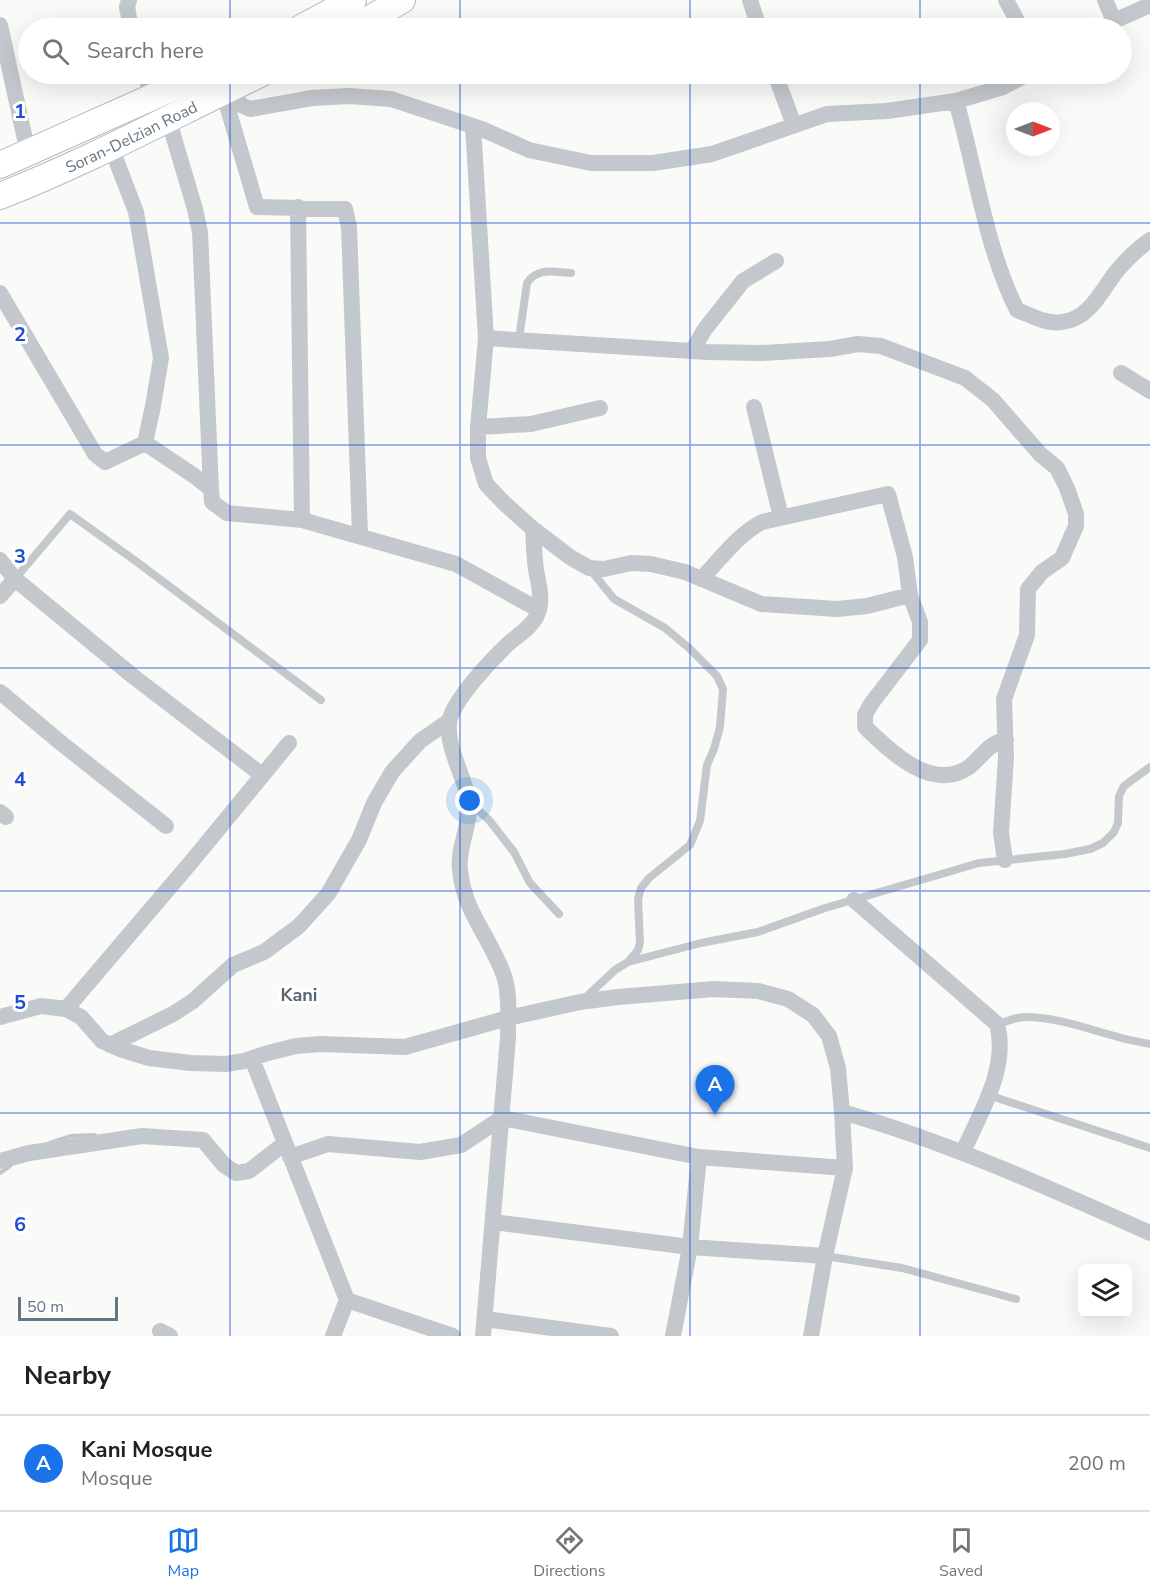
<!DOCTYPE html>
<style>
:root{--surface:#fff;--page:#f6f6f6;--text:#202124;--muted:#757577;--line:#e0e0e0;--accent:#1a73e8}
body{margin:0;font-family:"Nunito Sans",sans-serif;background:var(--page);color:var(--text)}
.controls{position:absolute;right:18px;bottom:18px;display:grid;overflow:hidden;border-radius:9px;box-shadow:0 6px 24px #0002}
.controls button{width:54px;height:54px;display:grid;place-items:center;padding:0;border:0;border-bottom:2px solid var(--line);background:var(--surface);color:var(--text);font:30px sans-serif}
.compass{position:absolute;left:1006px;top:102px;width:54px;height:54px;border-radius:50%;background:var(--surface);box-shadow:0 6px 24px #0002;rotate:90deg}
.scale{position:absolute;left:18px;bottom:15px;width:100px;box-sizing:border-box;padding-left:6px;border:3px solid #657683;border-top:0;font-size:16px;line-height:21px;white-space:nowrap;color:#657683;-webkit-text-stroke:4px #fff;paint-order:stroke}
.you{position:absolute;left:470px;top:801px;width:21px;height:21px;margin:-15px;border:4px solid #fff;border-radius:50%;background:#1a73e8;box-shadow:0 0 0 9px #1a73e833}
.badge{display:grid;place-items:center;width:39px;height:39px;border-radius:50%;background:var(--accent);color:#fff;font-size:20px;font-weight:700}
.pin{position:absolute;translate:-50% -50px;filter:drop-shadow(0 2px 3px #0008)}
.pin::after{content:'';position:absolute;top:32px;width:21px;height:18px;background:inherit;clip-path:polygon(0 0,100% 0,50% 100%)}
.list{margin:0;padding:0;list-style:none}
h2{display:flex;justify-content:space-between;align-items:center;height:78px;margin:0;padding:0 24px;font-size:26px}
h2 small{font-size:20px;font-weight:400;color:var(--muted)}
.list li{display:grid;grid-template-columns:39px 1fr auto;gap:18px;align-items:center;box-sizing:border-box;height:96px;padding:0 24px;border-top:2px solid var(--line)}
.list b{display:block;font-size:22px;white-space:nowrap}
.list p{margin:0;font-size:20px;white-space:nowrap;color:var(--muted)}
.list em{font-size:20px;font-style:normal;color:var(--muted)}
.icon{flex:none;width:33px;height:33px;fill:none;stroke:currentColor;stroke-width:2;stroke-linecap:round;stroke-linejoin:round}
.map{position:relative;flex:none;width:1150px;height:1336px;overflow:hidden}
.search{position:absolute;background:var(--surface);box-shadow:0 6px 24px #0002;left:18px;right:18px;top:18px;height:66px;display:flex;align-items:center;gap:15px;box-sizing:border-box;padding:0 21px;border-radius:33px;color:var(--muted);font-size:22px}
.sheet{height:174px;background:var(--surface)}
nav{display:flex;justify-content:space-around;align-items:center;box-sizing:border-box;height:84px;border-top:2px solid var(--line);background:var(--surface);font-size:16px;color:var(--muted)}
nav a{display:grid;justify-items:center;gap:3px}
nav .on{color:var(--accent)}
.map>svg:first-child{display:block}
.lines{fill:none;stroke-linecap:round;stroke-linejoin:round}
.stream{stroke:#bbc7cb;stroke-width:4}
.primary-casing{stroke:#b5babe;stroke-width:28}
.lane{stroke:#c3c8cc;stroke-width:8}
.street{stroke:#c3c8cc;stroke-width:16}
.primary{stroke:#fff;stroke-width:26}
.grid{fill:none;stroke:#1d4ed8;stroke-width:1.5;stroke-opacity:0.55}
.labels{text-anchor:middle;stroke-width:6;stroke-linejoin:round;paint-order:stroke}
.street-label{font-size:16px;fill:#657683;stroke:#fff}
.neighbourhood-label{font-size:18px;font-weight:bold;fill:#57646e;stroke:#fff}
.grid-label{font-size:20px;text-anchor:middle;font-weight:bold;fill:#1d4ed8;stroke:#fff;stroke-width:6;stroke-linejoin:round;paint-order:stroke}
</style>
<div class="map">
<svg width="1150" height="1336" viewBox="0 0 1150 1336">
<rect width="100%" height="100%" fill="#fafaf8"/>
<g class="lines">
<!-- stream -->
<path class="stream" d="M50,1143L71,1136L95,1135
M0,1173L10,1166"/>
<defs>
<g id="primary">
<path d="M301,28L353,0"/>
<path d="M354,28L402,0"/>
<path d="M0,165L204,74"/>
<path id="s1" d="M0,196C89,161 174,115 260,74"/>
</g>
</defs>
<!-- primary casing -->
<use href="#primary" class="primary-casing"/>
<!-- lane -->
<path class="lane" d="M519,339L527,283C538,267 553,272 571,273
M589,568L614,599L665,628L689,648L717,676L723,689L720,727L714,749L707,765L700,821L690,845L649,878L641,888L638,899L640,942L638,950L628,962
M15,579L70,514L137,562L321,700
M469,802L489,820L514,852L530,883L559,914
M583,1000L615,970L628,962L701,943L758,932L825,908L979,863L1065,854L1090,849L1103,843L1114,832L1118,823L1119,796L1124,786L1150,767
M997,1024C1006,1022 1016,1017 1025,1017C1067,1017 1108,1038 1150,1044
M988,1095L1150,1148
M825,1256L902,1268L1016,1299"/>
<!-- street -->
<path class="street" d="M129,0L127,7L131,28
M750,0L759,28
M1006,0L1021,28
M1105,0L1114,21
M0,25L28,153
M1103,28L1114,21L1150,5
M145,74L152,98
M775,74L794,125
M230,88L241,105L250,109L312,98L349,96L391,99L482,129L529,150L591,163H653L712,154L827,114L887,111L956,101L1003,87L1028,74
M223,92L257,207L345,209L349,227L360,535
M956,101C976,170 985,246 1017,310C1030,315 1048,325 1062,322C1090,319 1101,291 1116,272C1126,260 1137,249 1150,240
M168,118L195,209L200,232L211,489
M473,126L486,338L478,427V458L486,484L504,503L533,529L570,557L589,568L604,569L631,563L651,564L685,572L761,604L837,609L867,606L910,595
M111,147L136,212L161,358L153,406L145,443
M298,207L302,520
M0,293L95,454L105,462L145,443L193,475L211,489L212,502L227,513L302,520L456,564L539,610
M486,338L707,352L761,353L830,349L858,344L881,346L965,378L993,400L1040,454L1057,468L1067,488L1076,514V526L1062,558L1042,572L1028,589L1027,635L1004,699L1006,757L1001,833L1005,860
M692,351L705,329L743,281L776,261
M1121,373L1150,391
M754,407L781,517
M478,427L531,424L600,408
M0,560L15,579L134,677L262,775
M701,579C721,559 736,536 762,522L888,494L905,557L910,595L920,622V640L871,704L865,715V727C890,751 932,793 969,767C982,757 988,743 1006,740
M0,596L15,579
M0,692L61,743L166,826
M0,812L6,817
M854,900L997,1024C1009,1068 980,1113 963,1152
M66,1009L192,861L289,743
M0,1017L41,1006L66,1009L81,1017L102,1041L120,1049L149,1058L191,1063L226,1064L244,1061L268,1053L296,1046L321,1044L405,1047L508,1018L580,1002L618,997L714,989L758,991L788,999L813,1015L829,1036L838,1068L842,1112L845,1168L825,1256L811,1336
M110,1045L173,1014L193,1001L233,965L264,952L299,926L328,894L359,840L374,803L392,772L420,741L449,721
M252,1059L347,1300L333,1336
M842,1112C948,1142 1049,1188 1150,1233
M290,1157L328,1144L420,1152L461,1145L502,1118L699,1157L845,1168
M0,1161L29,1153L142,1136L203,1140L224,1165L236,1173L249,1171L285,1143
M493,1222L690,1247L825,1256
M347,1300L453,1336
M485,1319L611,1336
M160,1331L170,1336
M483,1336L508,1038C508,1019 510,997 505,979C493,940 464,914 460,870C457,846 473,822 468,798C463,774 447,748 449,723C452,701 492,659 508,644C518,635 532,627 537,615C545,598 536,578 535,561C534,551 534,540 533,529
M673,1336L690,1247L699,1157"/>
<!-- primary -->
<use href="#primary" class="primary"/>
</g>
<!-- grid -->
<path class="grid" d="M230,0V28M460,0V28M690,0V28M920,0V28M230,74V1336M460,74V1336M690,74V1336M920,74V1336M0,223H1150M0,445H1150M0,668H1150M0,891H1150M0,1113H1150"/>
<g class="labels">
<!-- street labels -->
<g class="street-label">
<text dy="6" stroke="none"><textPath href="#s1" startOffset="144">Soran-Delzian Road</textPath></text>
</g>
<!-- neighbourhood labels -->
<g class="neighbourhood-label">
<text x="299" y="1001">Kani</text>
</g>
</g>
<g class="grid-label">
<text x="20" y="118">1</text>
<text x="20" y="341">2</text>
<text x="20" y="563">3</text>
<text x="20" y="786">4</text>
<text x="20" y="1009">5</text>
<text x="20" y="1231">6</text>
</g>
</svg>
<div class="controls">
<button><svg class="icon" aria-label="layers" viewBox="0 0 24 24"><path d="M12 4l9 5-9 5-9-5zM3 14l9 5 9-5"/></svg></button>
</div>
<svg class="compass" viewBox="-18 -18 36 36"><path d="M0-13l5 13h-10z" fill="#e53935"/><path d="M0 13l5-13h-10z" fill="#757577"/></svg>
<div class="scale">50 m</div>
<div class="you"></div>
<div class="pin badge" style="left:715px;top:1115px">A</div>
<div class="search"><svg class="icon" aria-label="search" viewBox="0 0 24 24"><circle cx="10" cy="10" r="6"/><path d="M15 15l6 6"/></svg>Search here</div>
</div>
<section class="sheet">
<h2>Nearby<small></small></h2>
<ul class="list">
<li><span class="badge">A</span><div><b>Kani Mosque</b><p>Mosque</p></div><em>200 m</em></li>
</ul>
</section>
<nav>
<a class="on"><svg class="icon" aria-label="map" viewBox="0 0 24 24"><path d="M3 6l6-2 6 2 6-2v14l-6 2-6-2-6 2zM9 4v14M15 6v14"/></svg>Map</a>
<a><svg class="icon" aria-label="directions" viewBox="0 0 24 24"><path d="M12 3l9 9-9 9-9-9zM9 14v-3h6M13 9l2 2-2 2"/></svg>Directions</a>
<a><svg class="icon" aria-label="saved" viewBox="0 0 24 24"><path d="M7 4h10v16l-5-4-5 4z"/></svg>Saved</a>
</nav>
